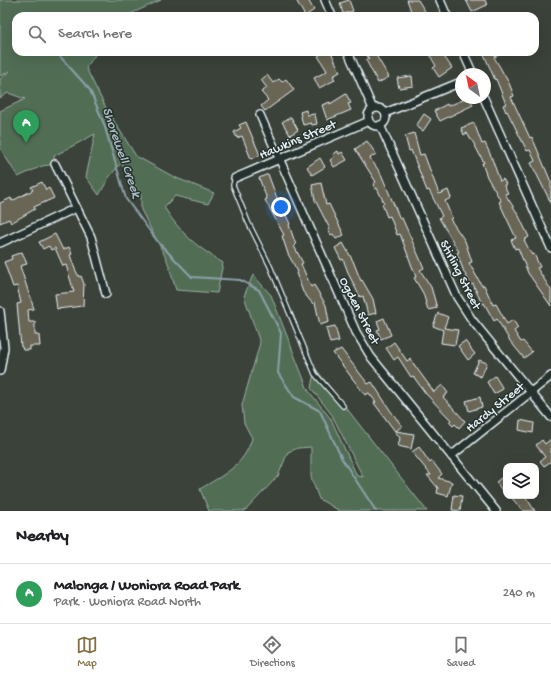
<!DOCTYPE html>
<meta charset="utf-8">
<style>
:root{--surface:#fff;--page:#f2f2f2;--text:#202124;--muted:#757577;--line:#e0e0e0;--accent:#847042}
body{margin:0;font-family:"Gochi Hand",sans-serif;background:var(--page);color:var(--text)}
.controls{position:absolute;right:12px;bottom:12px;display:grid;overflow:hidden;border-radius:8px;box-shadow:0 4px 16px #0002}
.controls button{width:36px;height:36px;display:grid;place-items:center;padding:0;border:0;border-bottom:1px solid var(--line);background:var(--surface);color:var(--text);font:20px sans-serif}
.compass{position:absolute;left:455px;top:68px;width:36px;height:36px;border-radius:50%;background:var(--surface);box-shadow:0 4px 16px #0002;rotate:327deg}
.you{position:absolute;left:281px;top:207px;width:14px;height:14px;margin:-10px;border:3px solid #fff;border-radius:50%;background:#1a73e8;box-shadow:0 0 0 6px #1a73e833}
.badge{display:grid;place-items:center;width:26px;height:26px;border-radius:50%;background:var(--accent);color:#fff;font-size:13px;font-weight:700}
.pin{position:absolute;translate:-50% -33px;filter:drop-shadow(0 1px 2px #0008)}
.pin::after{content:'';position:absolute;top:21px;width:14px;height:12px;background:inherit;clip-path:polygon(0 0,100% 0,50% 100%)}
.list{margin:0;padding:0;list-style:none}
h2{display:flex;justify-content:space-between;align-items:center;height:52px;margin:0;padding:0 16px;font-size:17px}
h2 small{font-size:13px;font-weight:400;color:var(--muted)}
.list li{display:grid;grid-template-columns:26px 1fr auto;gap:12px;align-items:center;box-sizing:border-box;height:60px;padding:0 16px;border-top:1px solid var(--line)}
.list b{display:block;font-size:15px;white-space:nowrap}
.list p{margin:0;font-size:13px;white-space:nowrap;color:var(--muted)}
.list em{font-size:13px;font-style:normal;color:var(--muted)}
.icon{flex:none;width:22px;height:22px;fill:none;stroke:currentColor;stroke-width:2;stroke-linecap:round;stroke-linejoin:round}
.map{position:relative;flex:none;width:551px;height:511px;overflow:hidden}
.search{position:absolute;background:var(--surface);box-shadow:0 4px 16px #0002;left:12px;right:12px;top:12px;height:44px;display:flex;align-items:center;gap:10px;box-sizing:border-box;padding:0 14px;border-radius:12px;color:var(--muted);font-size:15px}
.sheet{height:112px;background:var(--surface)}
nav{display:flex;justify-content:space-around;align-items:center;box-sizing:border-box;height:56px;border-top:1px solid var(--line);background:var(--surface);font-size:11px;color:var(--muted)}
nav a{display:grid;justify-items:center;gap:2px}
nav .on{color:var(--accent)}
.map>svg:first-child{display:block}
.green{fill:#516e55;stroke:#9cb0a6}
.lines{fill:none;stroke-linecap:round;stroke-linejoin:round}
.stream{stroke:#8da0aa;stroke-width:2}
.building{fill:#6b6654;stroke:#e8f1f8}
.lane-casing{stroke:#e8f1f8;stroke-width:6}
.street-casing{stroke:#e8f1f8;stroke-width:10}
.lane{stroke:#26332d;stroke-width:3.5}
.street{stroke:#26332d;stroke-width:7}
.labels{text-anchor:middle;stroke-width:3;stroke-linejoin:round;paint-order:stroke}
.street-label{font-size:13px;fill:#e8f1f8;stroke:#26332d}
.water-label{font-size:14px;font-style:italic;fill:#acbbc4;stroke:#26332d}
</style>
<div class="map">
<svg width="551" height="511" viewBox="0 0 551 511">
<rect width="100%" height="100%" fill="#3b4239"/>
<filter id="ink" filterUnits="userSpaceOnUse"><feTurbulence type="fractalNoise" baseFrequency=".025" numOctaves="2"/><feDisplacementMap in="SourceGraphic" scale="8" xChannelSelector="R" yChannelSelector="G"/><feConvolveMatrix kernelMatrix="1 2 1 2 8 2 1 2 1" color-interpolation-filters="sRGB"/></filter>
<g filter="url(#ink)">
<!-- green -->
<path class="green" d="M0,0H161L126,16H16V52H97L86,68L107,110L136,156L174,177L214,193L208,204L175,196L164,207C181,234 196,246 223,263L217,293L176,290L167,260L141,210V195L121,163L110,176L99,195L86,177L95,134L54,156L55,164L42,166L18,177L0,148V111L25,99L8,93L0,98V79L10,71L0,76Z
M253,275L271,295L308,390L331,419L357,476L363,477L332,415L311,388L315,368L427,511H340L319,499L311,477V447L298,448L288,452L278,476L245,511H209L200,489C223,475 244,466 252,438L244,423L242,405L260,343L244,296Z"/>
<g class="lines">
<!-- stream -->
<path class="stream" d="M56,52L90,90L104,124L126,199L158,242L192,277L240,280L259,290L281,333L278,373L294,397L320,411L342,459L376,511"/>
</g>
<!-- building -->
<path class="building" d="M296,0H308L314,10L305,16Z
M349,0L353,11L343,14L340,3Z
M407,0H418L428,16H413Z
M466,0H485L487,5L472,12Z
M324,52H331L340,72L333,76L335,80L319,88L314,78L327,71L318,56Z
M365,52H374L389,77L378,83L366,60L369,59Z
M428,52H441L452,68L439,77L433,68L436,66Z
M483,52H506L494,57L509,83L514,96L511,97L530,138L532,137L551,182V203L531,163L535,161L530,150L527,151L507,111L506,112L503,105L506,104L496,79L495,80Z
M267,75L273,83L279,79L282,82L286,79L294,90L265,111L261,106L268,100L261,92L267,88L261,80Z
M412,76L413,86L399,88L397,78Z
M346,94L351,103L348,104L351,110L327,120L322,105L330,102V104Z
M462,98H470L473,105L440,121L434,111L447,104L448,106L463,100Z
M306,110L307,115L315,114L317,124L312,125L311,123L303,125L300,112Z
M424,114L431,119L423,131L416,126Z
M291,117L298,130L290,135L282,122Z
M246,122L260,155L251,159L242,136L237,138L234,132L241,128L239,125Z
M474,123L482,144L485,143L491,156L500,181L503,179L506,184L504,185L508,193L505,194L518,214L529,237L524,240L532,255L534,254L540,267L537,268L551,290V306L528,273L518,248L515,249L511,240L516,238L499,202L501,201L487,177L482,163H484L472,140H471L467,133L464,135L461,128Z
M414,133L420,155L424,154L439,194L448,190L451,198L445,201L452,218L450,219L465,241L472,262L469,263L482,286L484,285L493,305L496,304L507,324L513,320L518,328L514,331L521,342L523,341L532,352L524,358L510,341L497,319L494,321L484,303L482,304L473,284L471,285L464,272L457,253L459,252L439,218L442,216L429,190L427,191L411,150L409,151L405,136Z
M367,141L376,154L370,158L381,174L400,219L402,218L424,268L420,270L431,287L437,308L428,310L423,293L414,278L416,277L400,234L397,235L390,216L387,217L382,204L384,203L377,188L375,189L373,184L376,182L355,149Z
M338,151L339,154L342,152L347,160L334,167L330,160L334,157L333,154Z
M320,158L325,167L312,175L307,167Z
M268,174L282,212L284,211L290,224L289,225L296,245L294,246L303,263L301,264L311,287L314,285L326,305L329,322L320,325L315,302L313,304L303,292L296,273L298,272L288,254L282,236L284,235L265,200L267,199L259,178Z
M42,182L46,190L49,188L54,198L34,207L35,209L11,223L9,219L0,223V203L11,198L12,201L33,190L31,187Z
M321,183L326,205L329,204L344,235L336,239L333,234L331,235L328,230L330,229L315,200L312,185Z
M55,234L63,250L69,247L72,254L70,255L75,269L79,277L81,276L84,284L83,306L57,309L55,294L74,292L66,265L63,266L55,248L51,250L49,246L43,249L39,242Z
M343,243L353,261L361,281L362,280L373,299L376,313L368,315L363,296L360,297L349,275L343,259L341,260L335,248Z
M22,252L27,264L20,266L34,309L28,310L29,322H35V335H39L40,346H30V350H23L22,347H21L17,304L21,303L17,286L13,287L4,262L12,259L11,256Z
M438,313L448,317L444,328L458,330L455,345L441,343L443,330L433,326Z
M384,318L391,335L381,339L377,330L380,329L377,321Z
M335,326L339,341L330,343L326,328Z
M465,341L475,354L468,360L458,346Z
M394,342L407,361L410,359L434,392L442,385L448,393L443,397L465,421L459,428L455,424L453,426L449,422L451,420L426,394L413,376L411,377L398,357L394,360L386,348Z
M341,349L368,384L372,382L390,410L402,426L396,431L414,434L411,449L398,446L400,438L374,403L376,402L369,393L365,395L333,353Z
M479,360L487,363L481,377L473,373Z
M495,376L503,389L494,394L487,382Z
M480,397L482,407L469,411L466,401Z
M520,420L534,423L533,433L519,430Z
M551,439V463L550,462L544,466L540,461L545,457L536,445L542,440L545,444Z
M419,447L430,463L432,461L442,474L438,478L452,482L448,496L437,493L438,488L427,475H431L412,452Z
M506,474V496L496,482Z
M454,495L462,496L460,511L452,510Z
M510,496H525L535,511H523Z"/>
<g class="lines">
<defs>
<path id="lane" d="M235,178L233,185L248,222L270,266L315,374L343,406"/>
<path id="street" d="M325,0L332,16
M440,0L447,16
M348,52L373,109
M463,52L473,74
M484,98L551,248
M368 117a9 9 0 1 1 18 0a9 9 0 1 1-18 0Z
M385,113L461,82
M260,115L356,332L371,357L496,511
M380,125L457,297L472,320L551,417
M55,164L91,237L106,294
M235,178L369,121
M0,243L76,208
M0,311L4,348L0,371
M451,456L551,376"/>
</defs>
<!-- lane casing -->
<use href="#lane" class="lane-casing"/>
<!-- street casing -->
<use href="#street" class="street-casing"/>
<!-- lane -->
<use href="#lane" class="lane"/>
<!-- street -->
<use href="#street" class="street"/>
</g>
</g>
<g class="labels">
<!-- street labels -->
<g class="street-label">
<text transform="translate(297 138) rotate(-23)" y="5">Hawkins Street</text>
<text transform="translate(462 274) rotate(63)" y="5">Stirling Street</text>
<text transform="translate(361 310) rotate(63)" y="5">Ogden Street</text>
<text transform="translate(494 406) rotate(-39)" y="5">Hardy Street</text>
</g>
<!-- water labels -->
<g class="water-label">
<text transform="translate(123 152) rotate(71)" y="5">Shorewell Creek</text>
</g>
</g>
</svg>
<div class="controls">
<button><svg class="icon" aria-label="layers" viewBox="0 0 24 24"><path d="M12 4l9 5-9 5-9-5zM3 14l9 5 9-5"/></svg></button>
</div>
<svg class="compass" viewBox="-18 -18 36 36"><path d="M0-13l5 13h-10z" fill="#e53935"/><path d="M0 13l5-13h-10z" fill="#757577"/></svg>
<div class="you"></div>
<div class="pin badge" style="left:26px;top:143px;background:#2e9e5b">A</div>
<div class="search"><svg class="icon" aria-label="search" viewBox="0 0 24 24"><circle cx="10" cy="10" r="6"/><path d="M15 15l6 6"/></svg>Search here</div>
</div>
<section class="sheet">
<h2>Nearby<small></small></h2>
<ul class="list">
<li><span class="badge" style="background:#2e9e5b">A</span><div><b>Malonga / Woniora Road Park</b><p>Park · Woniora Road North</p></div><em>240 m</em></li>
</ul>
</section>
<nav>
<a class="on"><svg class="icon" aria-label="map" viewBox="0 0 24 24"><path d="M3 6l6-2 6 2 6-2v14l-6 2-6-2-6 2zM9 4v14M15 6v14"/></svg>Map</a>
<a><svg class="icon" aria-label="directions" viewBox="0 0 24 24"><path d="M12 3l9 9-9 9-9-9zM9 14v-3h6M13 9l2 2-2 2"/></svg>Directions</a>
<a><svg class="icon" aria-label="saved" viewBox="0 0 24 24"><path d="M7 4h10v16l-5-4-5 4z"/></svg>Saved</a>
</nav>
